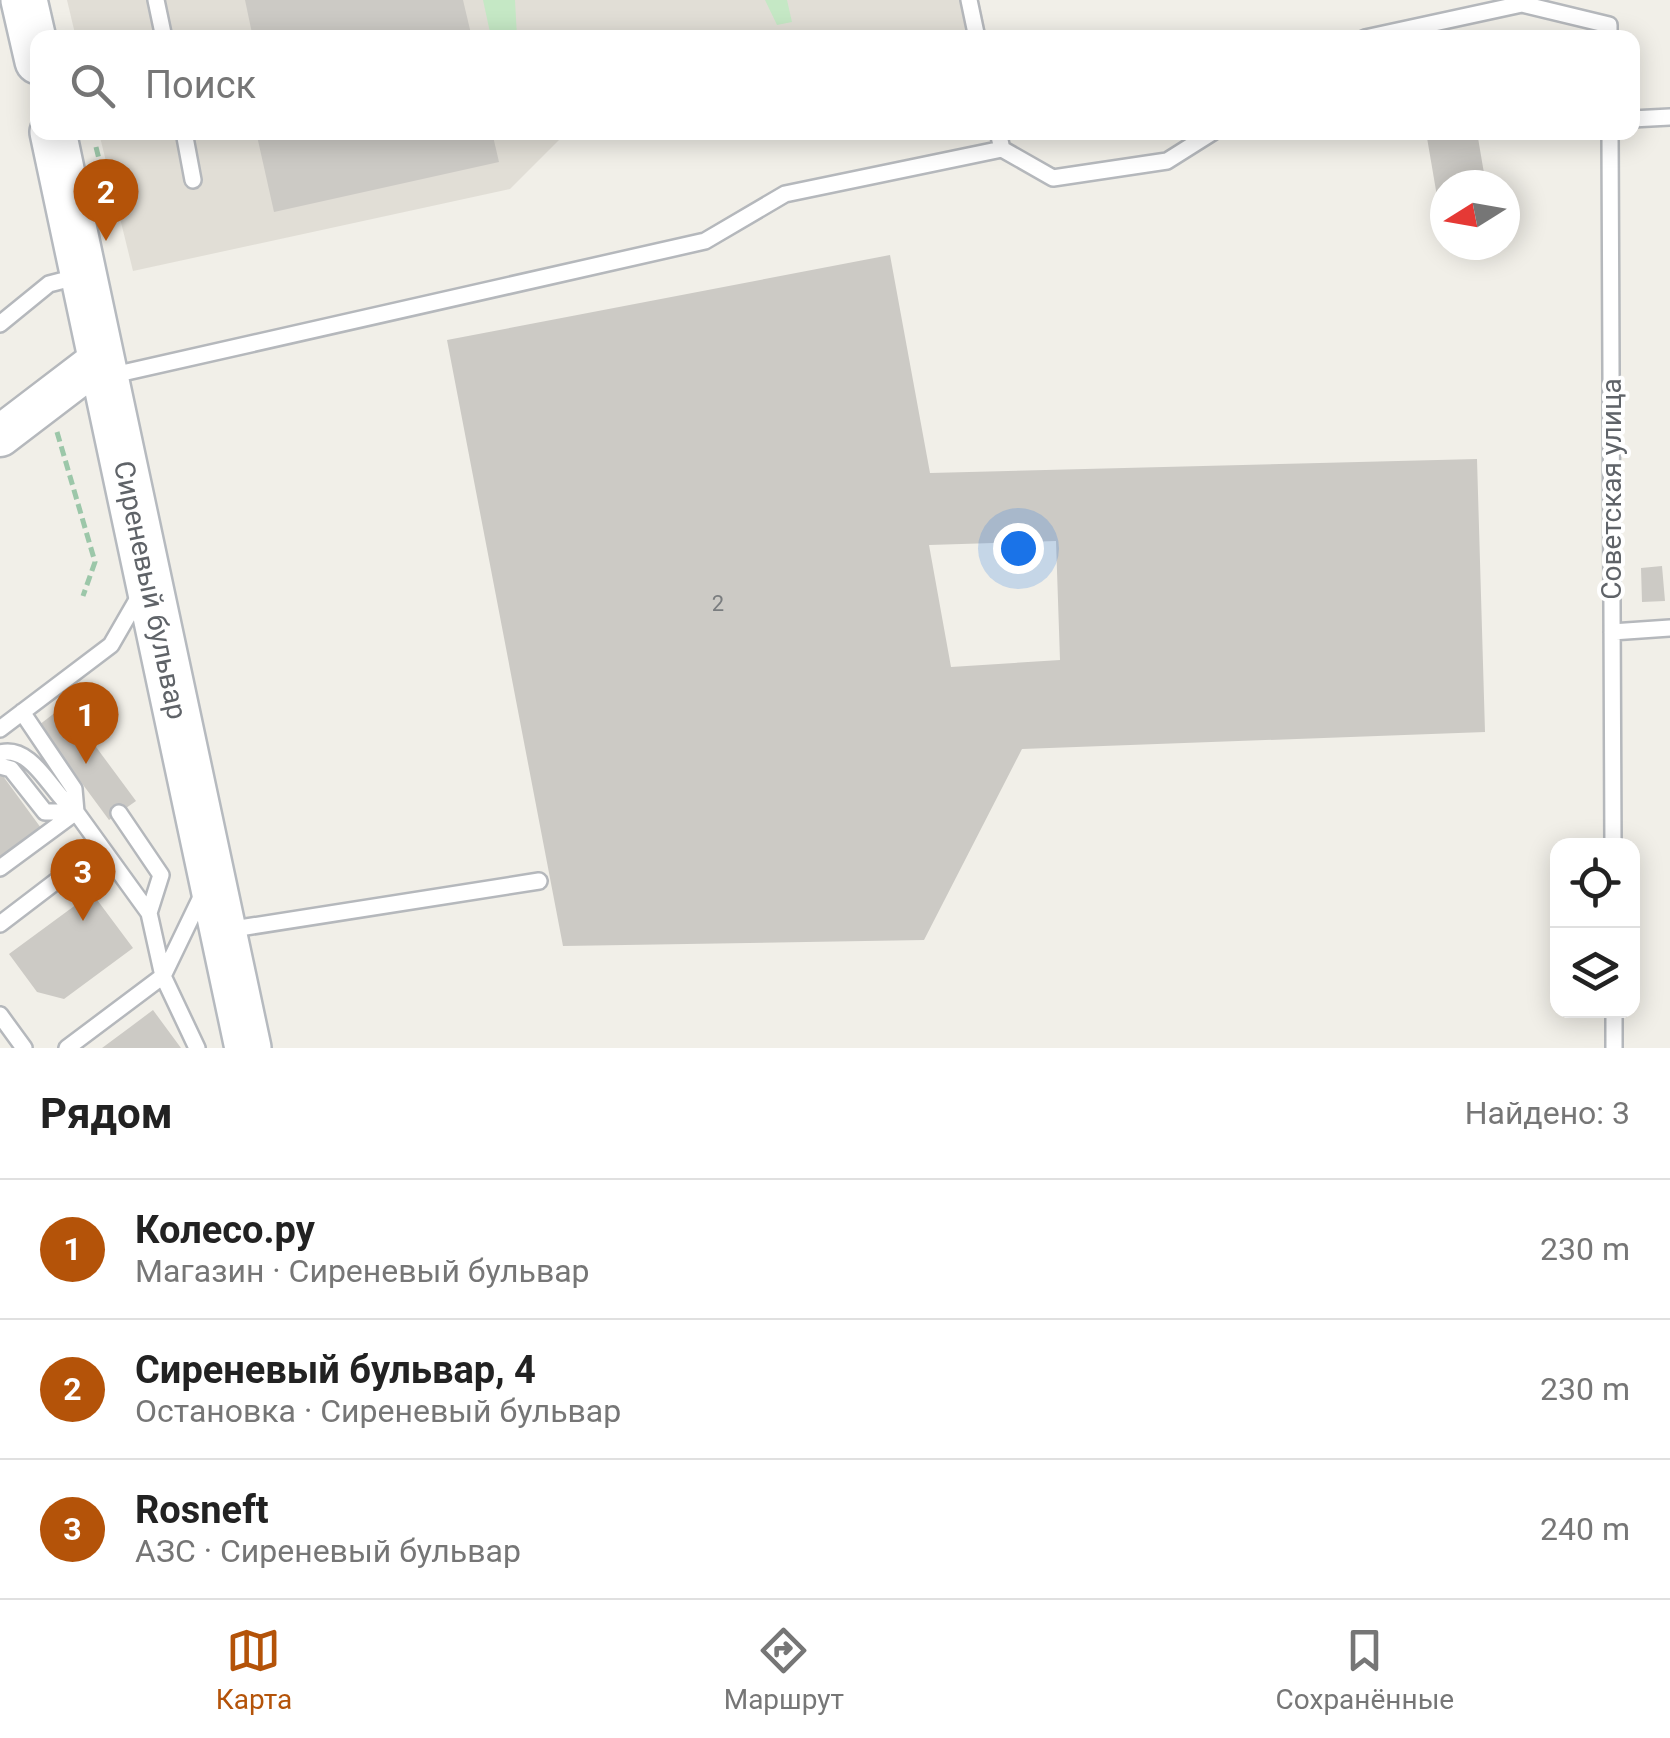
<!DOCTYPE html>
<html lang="ru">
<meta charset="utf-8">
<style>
:root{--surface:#fff;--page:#f6f6f6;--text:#222;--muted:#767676;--line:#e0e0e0;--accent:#b45309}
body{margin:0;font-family:Roboto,sans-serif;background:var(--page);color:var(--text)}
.controls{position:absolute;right:30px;bottom:30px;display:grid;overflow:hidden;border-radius:20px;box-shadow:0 5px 25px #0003}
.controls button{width:90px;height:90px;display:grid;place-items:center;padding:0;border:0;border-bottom:2px solid var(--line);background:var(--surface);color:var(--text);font:50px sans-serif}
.compass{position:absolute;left:1430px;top:170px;width:90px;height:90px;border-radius:50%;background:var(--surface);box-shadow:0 5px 25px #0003;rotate:259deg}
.you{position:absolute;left:1018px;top:548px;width:35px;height:35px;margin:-25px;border:8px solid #fff;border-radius:50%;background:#1a73e8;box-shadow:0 0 0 15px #1a73e833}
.badge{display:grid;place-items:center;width:65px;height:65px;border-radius:50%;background:var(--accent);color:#fff;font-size:32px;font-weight:700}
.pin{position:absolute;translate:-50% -82px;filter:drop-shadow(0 2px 5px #0008)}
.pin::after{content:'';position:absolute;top:52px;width:35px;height:30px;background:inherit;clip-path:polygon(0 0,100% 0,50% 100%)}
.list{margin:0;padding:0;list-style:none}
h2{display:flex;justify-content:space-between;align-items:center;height:130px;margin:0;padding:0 40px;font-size:42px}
h2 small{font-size:32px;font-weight:400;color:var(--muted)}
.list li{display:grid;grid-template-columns:65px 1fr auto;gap:30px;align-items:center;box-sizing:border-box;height:140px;padding:0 40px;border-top:2px solid var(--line)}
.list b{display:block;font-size:38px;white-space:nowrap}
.list p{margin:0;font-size:32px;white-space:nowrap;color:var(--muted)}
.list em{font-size:32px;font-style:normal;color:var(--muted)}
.icon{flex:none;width:55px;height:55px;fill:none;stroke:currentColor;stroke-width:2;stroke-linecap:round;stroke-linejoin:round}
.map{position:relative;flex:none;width:1670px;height:1048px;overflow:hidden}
.search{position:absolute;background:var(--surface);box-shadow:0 5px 25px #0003;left:30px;right:30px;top:30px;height:110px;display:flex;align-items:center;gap:25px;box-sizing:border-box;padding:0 35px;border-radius:20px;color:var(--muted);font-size:38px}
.sheet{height:550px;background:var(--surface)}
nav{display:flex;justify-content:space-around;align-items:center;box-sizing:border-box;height:140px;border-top:2px solid var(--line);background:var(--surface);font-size:28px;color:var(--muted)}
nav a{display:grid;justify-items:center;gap:5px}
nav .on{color:var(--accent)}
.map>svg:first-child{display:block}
.education{fill:#e1ded6}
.green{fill:#c5e8c5}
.building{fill:#cccac5;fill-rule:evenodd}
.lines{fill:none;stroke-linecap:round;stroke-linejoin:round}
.service-casing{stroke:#b5b8bc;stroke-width:20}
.tertiary-casing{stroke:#b5b8bc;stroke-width:45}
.secondary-casing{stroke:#b6babf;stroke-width:50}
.path{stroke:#9cc7a9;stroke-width:5;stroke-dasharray:10 5;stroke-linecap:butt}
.service{stroke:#fff;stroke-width:15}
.tertiary{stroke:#fff;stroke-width:40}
.secondary{stroke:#fff;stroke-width:45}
.labels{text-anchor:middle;stroke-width:8;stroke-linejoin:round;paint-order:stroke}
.number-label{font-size:22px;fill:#7a7d7f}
.street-label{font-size:28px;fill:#5f6368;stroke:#fff}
</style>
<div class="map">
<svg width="1670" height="1048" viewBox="0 0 1670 1048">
<rect width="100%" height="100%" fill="#f1efe8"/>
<!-- education -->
<path class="education" d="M67,0H979L987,37L76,38Z
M99,133H566L510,189L133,271Z"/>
<!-- green -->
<path class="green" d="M483,0H515L517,37H491Z
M765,0H787L792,22L777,25Z"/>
<!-- building -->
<path class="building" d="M245,0H463L472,38H253Z
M273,132H492L499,162L274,212L257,136Z
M1426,132H1477L1486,185H1445V207L1439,208Z
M890,255L930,473L1477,459L1485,732L1022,749L924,940L563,946L447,340ZM1056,541L1060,660L951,667L929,545Z
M1662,566L1665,601L1642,602L1641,568Z
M65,705L136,801L109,820L39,725Z
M0,772L41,828L0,858Z
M92,893L133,948L64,999L37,992L9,954Z
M153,1010L181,1048H102L129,1028Z"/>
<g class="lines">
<defs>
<path id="service" d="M156,0L164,38
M969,0L977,38
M1365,38L1522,4L1609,25V38
M1632,119L1670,117
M184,132L193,180
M1610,132L1613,846
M1002,149L1053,178L1167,161L1213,132
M0,324L49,284L80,276
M109,376L705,241L785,194L1002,149L998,132
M1612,632L1670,628
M22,712L74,789L76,812
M0,729L111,645L141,593
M0,753C33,744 52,795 76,812L149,913L163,976L67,1048
M0,766L11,769L45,812H76
M119,813L161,875L149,913
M0,868L76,812
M0,924L101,847
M227,930L539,881
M1614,1011V1048
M0,1015L24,1048
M197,1048L163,976L203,893"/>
<path id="tertiary" d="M0,436L101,359"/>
<path id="secondary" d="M24,0L38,61
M53,132L248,1048"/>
</defs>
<!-- service casing -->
<use href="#service" class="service-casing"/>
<!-- tertiary casing -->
<use href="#tertiary" class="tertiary-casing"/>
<!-- secondary casing -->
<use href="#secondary" class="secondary-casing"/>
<!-- path -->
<path class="path" d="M96,147L107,192
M57,432L95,562L83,596"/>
<!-- service -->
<use href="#service" class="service"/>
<!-- tertiary -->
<use href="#tertiary" class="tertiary"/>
<!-- secondary -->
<use href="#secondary" class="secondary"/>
</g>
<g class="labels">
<!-- number labels -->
<g class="number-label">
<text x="718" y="611">2</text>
</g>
<!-- street labels -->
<g class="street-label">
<text transform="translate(1611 489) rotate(-90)" y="10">Советская улица</text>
<text transform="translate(151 590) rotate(78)" y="10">Сиреневый бульвар</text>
</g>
</g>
</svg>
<div class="controls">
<button><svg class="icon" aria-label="locate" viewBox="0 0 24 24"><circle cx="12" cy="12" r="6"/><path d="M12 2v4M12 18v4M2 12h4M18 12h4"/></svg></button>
<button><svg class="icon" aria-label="layers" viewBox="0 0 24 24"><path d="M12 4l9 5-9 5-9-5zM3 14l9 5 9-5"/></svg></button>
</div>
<svg class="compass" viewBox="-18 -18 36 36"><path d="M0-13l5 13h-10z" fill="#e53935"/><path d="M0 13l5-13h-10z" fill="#767676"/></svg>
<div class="you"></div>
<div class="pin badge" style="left:86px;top:764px">1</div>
<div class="pin badge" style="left:106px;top:241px">2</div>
<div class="pin badge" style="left:83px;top:921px">3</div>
<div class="search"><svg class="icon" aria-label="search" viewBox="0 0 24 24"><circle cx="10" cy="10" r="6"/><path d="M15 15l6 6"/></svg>Поиск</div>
</div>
<section class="sheet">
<h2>Рядом<small>Найдено: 3</small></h2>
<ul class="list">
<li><span class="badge">1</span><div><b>Колесо.ру</b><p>Магазин · Сиреневый бульвар</p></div><em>230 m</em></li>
<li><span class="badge">2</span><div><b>Сиреневый бульвар, 4</b><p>Остановка · Сиреневый бульвар</p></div><em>230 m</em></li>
<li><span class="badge">3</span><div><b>Rosneft</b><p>АЗС · Сиреневый бульвар</p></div><em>240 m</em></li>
</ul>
</section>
<nav>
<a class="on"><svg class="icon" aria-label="map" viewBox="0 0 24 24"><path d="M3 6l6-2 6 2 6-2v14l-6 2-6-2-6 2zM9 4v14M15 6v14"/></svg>Карта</a>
<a><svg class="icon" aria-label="directions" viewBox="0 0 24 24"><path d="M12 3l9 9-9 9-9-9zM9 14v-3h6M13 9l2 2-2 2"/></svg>Маршрут</a>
<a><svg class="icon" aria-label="saved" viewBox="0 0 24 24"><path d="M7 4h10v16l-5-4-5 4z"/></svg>Сохранённые</a>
</nav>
